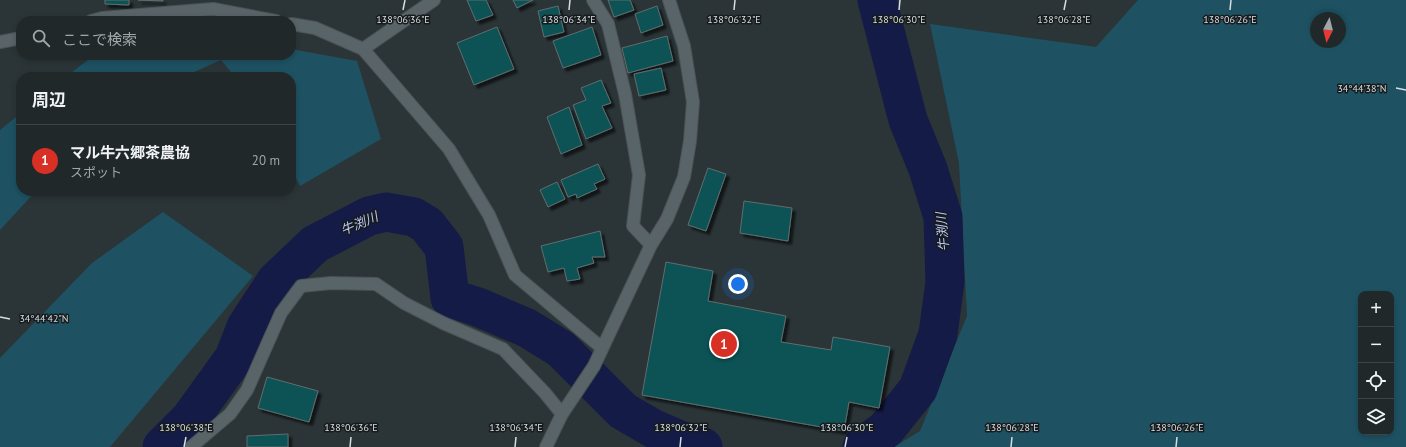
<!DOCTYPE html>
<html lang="ja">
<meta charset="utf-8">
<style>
:root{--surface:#20282a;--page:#2d3436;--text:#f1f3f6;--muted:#a2a6a8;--line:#3d4447;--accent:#d93025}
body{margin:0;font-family:"PT Sans","Noto Sans JP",sans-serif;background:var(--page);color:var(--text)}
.controls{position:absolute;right:12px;bottom:12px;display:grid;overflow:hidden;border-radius:8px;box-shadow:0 2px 6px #0003}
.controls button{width:36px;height:36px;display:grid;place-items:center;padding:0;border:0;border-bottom:1px solid var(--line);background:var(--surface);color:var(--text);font:20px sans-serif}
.compass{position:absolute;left:1310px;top:12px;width:36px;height:36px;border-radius:50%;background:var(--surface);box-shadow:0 2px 6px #0003;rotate:187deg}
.you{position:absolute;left:738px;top:284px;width:14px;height:14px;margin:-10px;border:3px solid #fff;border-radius:50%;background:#1a73e8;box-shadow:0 0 0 6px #1a73e833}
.badge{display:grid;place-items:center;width:26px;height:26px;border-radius:50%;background:var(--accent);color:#fff;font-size:13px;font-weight:700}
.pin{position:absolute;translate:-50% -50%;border:2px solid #fff;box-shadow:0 1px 4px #0006}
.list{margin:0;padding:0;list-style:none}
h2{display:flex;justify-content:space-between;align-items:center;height:52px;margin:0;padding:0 16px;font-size:17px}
h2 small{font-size:13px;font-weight:400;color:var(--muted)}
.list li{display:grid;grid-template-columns:26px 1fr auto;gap:12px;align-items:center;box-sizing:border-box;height:72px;padding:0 16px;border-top:1px solid var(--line)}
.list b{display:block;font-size:15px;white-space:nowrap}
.list p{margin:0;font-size:13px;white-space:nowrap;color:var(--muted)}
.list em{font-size:13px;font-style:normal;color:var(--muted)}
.icon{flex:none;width:22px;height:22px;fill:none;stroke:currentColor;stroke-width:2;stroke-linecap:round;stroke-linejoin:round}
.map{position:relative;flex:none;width:1406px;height:447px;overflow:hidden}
.search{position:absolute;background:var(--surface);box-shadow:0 2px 6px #0003;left:16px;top:16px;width:280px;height:44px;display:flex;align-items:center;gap:10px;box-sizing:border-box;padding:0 14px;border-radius:16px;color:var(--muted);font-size:15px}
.panel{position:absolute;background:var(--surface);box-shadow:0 2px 6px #0003;left:16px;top:72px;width:280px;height:124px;border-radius:16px}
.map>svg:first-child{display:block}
.green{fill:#1e5263;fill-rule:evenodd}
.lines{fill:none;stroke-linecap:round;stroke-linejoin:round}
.river{stroke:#141b46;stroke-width:39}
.building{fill:#085356;stroke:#616d6d;filter:url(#shadow)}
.minor-casing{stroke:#4a5256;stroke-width:14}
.minor{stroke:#596468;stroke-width:12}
.ticks{fill:none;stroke:#d8dee0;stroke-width:1.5}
.labels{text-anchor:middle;stroke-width:3;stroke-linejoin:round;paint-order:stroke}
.water-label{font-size:13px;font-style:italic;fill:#bbc8f7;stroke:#171b1d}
.ticks-label{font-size:10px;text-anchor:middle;fill:#d8dee0;stroke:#171b1d;stroke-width:3;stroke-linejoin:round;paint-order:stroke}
</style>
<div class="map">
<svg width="1406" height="447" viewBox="0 0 1406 447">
<defs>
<filter id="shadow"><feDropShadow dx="3.5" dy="3.5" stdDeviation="1" flood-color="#0009"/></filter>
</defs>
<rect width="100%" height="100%" fill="#2b3538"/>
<!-- green -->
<path class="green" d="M1138,0H1406V447H894L920,431L967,316L959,163L930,24L1096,47ZM1316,18H1340V42H1316ZM1361,294H1391V432H1361Z
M291,49L357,61L381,139L300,186L291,168V77H235L221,60L183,77H66L94,55H291Z
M21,113V191H36L0,230V130Z
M163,212L253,276L110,447H0V358L92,263Z"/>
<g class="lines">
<!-- river -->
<path class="river" d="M162,447L190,419L234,358L246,327L276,281L315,244L369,216L386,212L414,217L427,225L444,247L450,298L478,307L527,328L561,349L623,411L654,429L682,441L703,447
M862,447L886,429L918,389L938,334L945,282L943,217L928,169L908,120L877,0"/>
</g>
<!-- building -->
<path class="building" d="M105,0H129V5L105,4Z
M138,0H163V1Z
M467,0H486L493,15L476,21Z
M513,0H533L517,8Z
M608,0H630L634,10L614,17Z
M558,6L564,32L544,37L538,11Z
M657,6L663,25L641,33L635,14Z
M497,27L514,69L474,85L457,43Z
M592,27L601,55L563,68L553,41Z
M667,36L673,61L628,73L622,48Z
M661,68L666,90L639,96L634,74Z
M601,80L611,103L602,106L612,128L586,139L573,105L586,100L581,88Z
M569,107L582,145L561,154L547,117Z
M598,164L605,179L594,184L597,189L577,198L576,194L568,197L561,180Z
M708,168L726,174L706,231L688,225Z
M557,182L565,199L548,207L540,190Z
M744,201L792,208L788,241L740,233Z
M600,231L605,257H592L594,263L577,268L580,279L567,281L564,268L548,272L541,246Z
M666,262L713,271L708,301L786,316L781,342L831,350L833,337L890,347L879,408L849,402L844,431L642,395Z
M267,377L318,391L309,422L258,408Z
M288,434V447H247V436Z"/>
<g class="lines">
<defs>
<path id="minor" d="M593,0L608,24L625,94L639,175L633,226L651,245
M91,21L102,18L213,9L276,21
M291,24L315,28L363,49L434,0
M0,42L21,38
M363,49L449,149L489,215L515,275L602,348
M191,447L230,414L247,390L281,313L301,286L331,283L376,284L404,303L443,323L503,349L545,393L562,414
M546,447L562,414L594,366L651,245L667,219L684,177L690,141L693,102L684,46L669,0"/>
</defs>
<!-- minor casing -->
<use href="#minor" class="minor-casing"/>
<!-- minor -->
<use href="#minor" class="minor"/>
</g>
<!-- ticks -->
<path class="ticks" d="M403,10L405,0M569,10L570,0M734,10L735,0M899,10L900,0M1064,10L1066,0M1230,10L1231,0M1396,88L1406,90M0,317L10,319M184,447L186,437M350,447L351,437M515,447L516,437M680,447L681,437M845,447L847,437M1011,447L1012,437M1176,447L1177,437"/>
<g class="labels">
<!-- water labels -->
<g class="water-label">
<text transform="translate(359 223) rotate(-23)" y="5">牛渕川</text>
<text transform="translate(942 232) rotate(-95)" y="5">牛渕川</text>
</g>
</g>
<g class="ticks-label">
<text x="403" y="23">138°06'36"E</text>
<text x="569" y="23">138°06'34"E</text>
<text x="734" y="23">138°06'32"E</text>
<text x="899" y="23">138°06'30"E</text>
<text x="1064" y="23">138°06'28"E</text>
<text x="1230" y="23">138°06'26"E</text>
<text x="1362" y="92">34°44'38"N</text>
<text x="44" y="322">34°44'42"N</text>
<text x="186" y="431">138°06'38"E</text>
<text x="351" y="431">138°06'36"E</text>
<text x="516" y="431">138°06'34"E</text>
<text x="681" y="431">138°06'32"E</text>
<text x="847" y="431">138°06'30"E</text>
<text x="1012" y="431">138°06'28"E</text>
<text x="1177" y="431">138°06'26"E</text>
</g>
</svg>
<div class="controls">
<button>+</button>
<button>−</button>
<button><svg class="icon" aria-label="locate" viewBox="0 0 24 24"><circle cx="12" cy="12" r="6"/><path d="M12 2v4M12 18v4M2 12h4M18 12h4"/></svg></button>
<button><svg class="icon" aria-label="layers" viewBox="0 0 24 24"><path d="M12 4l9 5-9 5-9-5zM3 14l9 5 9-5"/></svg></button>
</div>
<svg class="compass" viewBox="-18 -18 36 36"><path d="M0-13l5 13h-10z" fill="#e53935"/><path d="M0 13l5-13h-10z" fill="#a2a6a8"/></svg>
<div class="you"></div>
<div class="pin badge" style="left:724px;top:344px">1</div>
<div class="search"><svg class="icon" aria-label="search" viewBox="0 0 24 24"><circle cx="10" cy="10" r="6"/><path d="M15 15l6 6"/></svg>ここで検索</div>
<section class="panel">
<h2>周辺<small></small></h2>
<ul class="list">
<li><span class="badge">1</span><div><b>マル牛六郷茶農協</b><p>スポット</p></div><em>20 m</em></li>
</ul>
</section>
</div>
